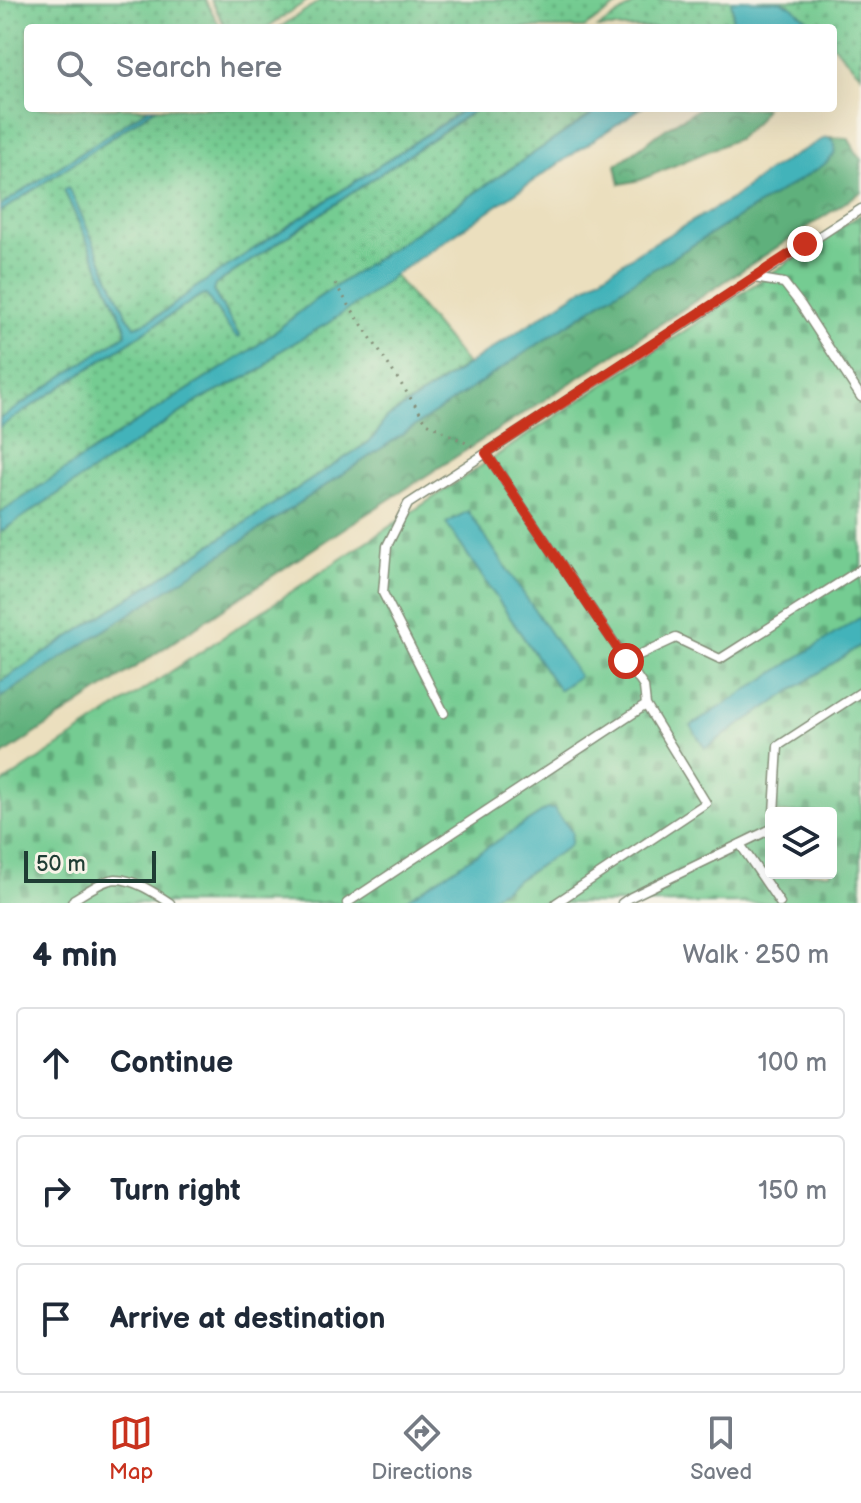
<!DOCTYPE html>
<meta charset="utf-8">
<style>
:root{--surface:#fff;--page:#f6f6f7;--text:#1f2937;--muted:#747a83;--line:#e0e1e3;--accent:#c8321e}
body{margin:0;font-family:"Balsamiq Sans",sans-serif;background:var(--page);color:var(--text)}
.controls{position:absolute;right:24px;bottom:24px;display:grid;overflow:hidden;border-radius:8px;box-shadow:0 8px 32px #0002}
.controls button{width:72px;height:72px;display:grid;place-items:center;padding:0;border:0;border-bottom:2px solid var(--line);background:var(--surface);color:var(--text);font:40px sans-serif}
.scale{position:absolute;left:24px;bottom:20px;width:132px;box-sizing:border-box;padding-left:8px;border:4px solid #1f3d34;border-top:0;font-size:22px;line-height:28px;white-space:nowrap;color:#1f3d34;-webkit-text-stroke:6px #f7f3e8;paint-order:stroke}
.stop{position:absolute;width:24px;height:24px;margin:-18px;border:6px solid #c8321e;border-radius:50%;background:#fff}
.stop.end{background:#c8321e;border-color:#fff;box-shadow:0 2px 8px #0008}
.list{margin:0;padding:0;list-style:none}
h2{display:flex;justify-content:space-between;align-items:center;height:104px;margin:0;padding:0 32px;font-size:34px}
h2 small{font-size:26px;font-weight:400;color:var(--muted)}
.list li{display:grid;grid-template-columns:52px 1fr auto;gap:24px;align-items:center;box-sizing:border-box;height:112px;margin:0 16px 16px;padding:0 16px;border:2px solid var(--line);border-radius:8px}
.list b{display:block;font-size:30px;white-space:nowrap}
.list em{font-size:26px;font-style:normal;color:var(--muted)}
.icon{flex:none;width:44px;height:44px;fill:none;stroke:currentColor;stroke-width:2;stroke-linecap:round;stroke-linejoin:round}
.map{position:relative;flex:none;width:861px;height:903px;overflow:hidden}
.search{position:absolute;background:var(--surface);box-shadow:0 8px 32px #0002;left:24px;right:24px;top:24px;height:88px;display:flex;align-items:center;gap:20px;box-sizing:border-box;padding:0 28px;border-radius:8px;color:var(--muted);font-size:30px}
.sheet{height:488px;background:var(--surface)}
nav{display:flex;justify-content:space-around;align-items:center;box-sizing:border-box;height:112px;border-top:2px solid var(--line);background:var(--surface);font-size:22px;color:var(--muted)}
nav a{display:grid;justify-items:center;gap:4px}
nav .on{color:var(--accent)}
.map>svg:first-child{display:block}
.grass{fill:url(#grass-dots);stroke:#4a8463;stroke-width:2}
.forest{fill:url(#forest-crowns);stroke:#3f7658;stroke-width:2}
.cemetery{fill:url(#cemetery-stones);stroke:#4a8463;stroke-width:2;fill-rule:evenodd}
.water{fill:#43b3ba;stroke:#317877;stroke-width:2}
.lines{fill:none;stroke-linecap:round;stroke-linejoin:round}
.service-casing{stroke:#858e79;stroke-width:11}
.path{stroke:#858e79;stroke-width:3;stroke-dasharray:2 6;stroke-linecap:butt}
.service{stroke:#fff;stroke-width:8}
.route{stroke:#c8321e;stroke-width:10}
</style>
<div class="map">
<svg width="861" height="903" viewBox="0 0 861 903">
<defs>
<pattern id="grass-dots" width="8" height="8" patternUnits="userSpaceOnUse" patternTransform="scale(2)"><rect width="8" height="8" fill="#74cc92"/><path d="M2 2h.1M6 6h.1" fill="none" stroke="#5fa778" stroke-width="1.8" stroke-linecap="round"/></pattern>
<pattern id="forest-crowns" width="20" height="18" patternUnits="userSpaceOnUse" patternTransform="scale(2)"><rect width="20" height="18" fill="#5fb07c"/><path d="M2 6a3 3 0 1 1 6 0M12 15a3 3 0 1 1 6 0" fill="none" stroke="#4e9066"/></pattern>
<pattern id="cemetery-stones" width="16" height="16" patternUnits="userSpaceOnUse" patternTransform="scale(2)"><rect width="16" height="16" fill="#74cc92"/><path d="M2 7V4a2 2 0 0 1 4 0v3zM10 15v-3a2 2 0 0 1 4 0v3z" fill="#5fa778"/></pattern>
</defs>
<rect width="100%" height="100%" fill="#f7f3e8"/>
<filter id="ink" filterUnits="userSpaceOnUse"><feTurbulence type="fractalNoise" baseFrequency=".0125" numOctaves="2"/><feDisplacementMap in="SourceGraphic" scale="16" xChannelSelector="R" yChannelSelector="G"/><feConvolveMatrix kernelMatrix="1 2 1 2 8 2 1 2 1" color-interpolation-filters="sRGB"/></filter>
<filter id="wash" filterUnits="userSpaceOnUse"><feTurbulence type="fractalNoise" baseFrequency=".006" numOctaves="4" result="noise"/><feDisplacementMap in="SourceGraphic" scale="32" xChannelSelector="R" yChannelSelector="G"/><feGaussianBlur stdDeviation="1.8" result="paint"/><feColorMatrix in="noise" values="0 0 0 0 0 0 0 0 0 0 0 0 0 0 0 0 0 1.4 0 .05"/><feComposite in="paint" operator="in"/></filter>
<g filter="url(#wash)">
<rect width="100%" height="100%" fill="#ebdfbe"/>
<!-- grass -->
<path class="grass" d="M0,0H205L221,28H28V108H149L0,206Z
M211,0H308L266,28H226Z
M321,0H626L584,28H279Z
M641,0H733L731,1L733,12L732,21L724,28H598Z
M758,0H861V75L833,45V28H817L788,4L781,1Z
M156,108H466L192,290C175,304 156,320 135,326L127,316L73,197L68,189L64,190L125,326L126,334L0,419V212Z
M478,108H601L315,300L254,348L129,427L0,513V427L198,297L206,295L240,337L213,290L215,285Z
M394,275L467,364L384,420L378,432L369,442L0,682V532L200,400L263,369L277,353L328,323L368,296Z"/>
<!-- forest -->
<path class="forest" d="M700,108H765L756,122L737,139L640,180L620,184L616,165L671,125Z
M826,137L848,138L861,160V192L543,401L346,527L0,757V698L233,547L624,287L822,166L833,140Z"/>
<!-- cemetery -->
<path class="cemetery" d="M861,214V903H0V785ZM771,813H831V873H771Z"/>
<!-- water -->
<path class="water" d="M733,0L781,1L793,7L817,28C810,28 802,29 795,28C783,26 774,24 761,28H724L732,21L733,12L731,1Z
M149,108H156L0,212V206Z
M466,108H478L215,285L213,291L240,337L238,338L233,334L206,295L198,297L0,427V419L126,334L125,325L64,190L68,188L73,197L127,316L135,326C156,320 175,304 192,290Z
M601,108H641L394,275L368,296L328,323L277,353L263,369L200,400L0,532V513L129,427L254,348L315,300Z
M826,137L833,140C840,152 831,159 822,166L624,287L233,547L0,698V682L369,442L378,432L384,420L640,251L733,198L769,170Z
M468,511L579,676L559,690L446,523Z
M861,617V645L705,748L691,726Z
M547,809H554L572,832L571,843L568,847L482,903H401Z"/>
</g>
<g filter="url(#ink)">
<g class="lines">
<defs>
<path id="service" d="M754,278L784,283L801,305L861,397
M486,453L644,687L646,705L706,803L556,903
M626,661L676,638L720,659L861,569
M444,713L383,593L387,546L408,504L861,209
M774,813L778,746L861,692
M740,844L780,903
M72,903L74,899C87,892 102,880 116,879C134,879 155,893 170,903
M347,903L646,705
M622,903L631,897L771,829"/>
</defs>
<!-- service casing -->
<use href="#service" class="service-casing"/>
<!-- path -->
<path class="path" d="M335,284L427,423L472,446"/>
<!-- service -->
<use href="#service" class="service"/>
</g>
</g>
<g class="lines" filter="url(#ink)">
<!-- route -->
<path class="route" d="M626,661L486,453L805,244"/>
</g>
</svg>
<div class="controls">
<button><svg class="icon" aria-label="layers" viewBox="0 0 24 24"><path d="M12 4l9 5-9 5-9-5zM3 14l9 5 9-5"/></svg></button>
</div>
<div class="scale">50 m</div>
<div class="stop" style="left:626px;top:661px"></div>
<div class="stop end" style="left:805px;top:244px"></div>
<div class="search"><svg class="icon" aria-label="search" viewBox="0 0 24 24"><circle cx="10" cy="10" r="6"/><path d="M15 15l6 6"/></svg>Search here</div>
</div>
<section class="sheet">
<h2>4 min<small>Walk · 250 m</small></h2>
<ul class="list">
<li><svg class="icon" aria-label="ahead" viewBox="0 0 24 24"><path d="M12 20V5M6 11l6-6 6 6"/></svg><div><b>Continue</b></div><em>100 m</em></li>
<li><svg class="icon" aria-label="right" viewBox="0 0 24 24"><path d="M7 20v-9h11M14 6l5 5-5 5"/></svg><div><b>Turn right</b></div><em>150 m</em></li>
<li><svg class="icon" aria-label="arrive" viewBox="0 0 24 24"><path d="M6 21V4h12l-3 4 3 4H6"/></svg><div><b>Arrive at destination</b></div></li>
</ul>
</section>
<nav>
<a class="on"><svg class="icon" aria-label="map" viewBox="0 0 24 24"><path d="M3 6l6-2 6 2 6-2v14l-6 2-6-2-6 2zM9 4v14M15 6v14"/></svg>Map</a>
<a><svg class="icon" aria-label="directions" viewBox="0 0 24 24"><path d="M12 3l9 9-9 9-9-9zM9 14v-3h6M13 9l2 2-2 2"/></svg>Directions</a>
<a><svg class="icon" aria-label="saved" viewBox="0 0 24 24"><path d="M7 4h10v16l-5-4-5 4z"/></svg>Saved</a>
</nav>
